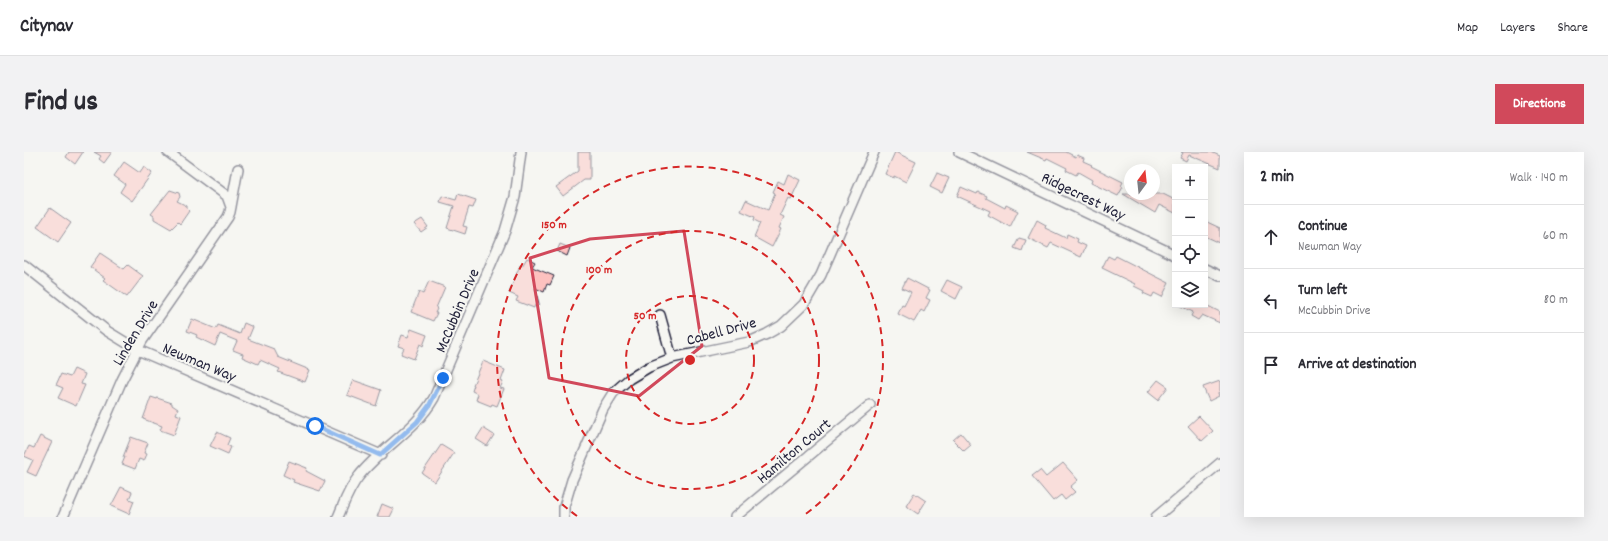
<!DOCTYPE html>
<meta charset="utf-8">
<style>
:root{--surface:#fff;--page:#f2f2f3;--text:#2b2b33;--muted:#7c7c81;--line:#e1e1e2;--accent:#d1495b}
body{margin:0;font-family:Dekko,sans-serif;background:var(--page);color:var(--text)}
.controls{position:absolute;right:12px;top:12px;display:grid;overflow:hidden;border-radius:0px;box-shadow:0 4px 16px #0002}
.controls button{width:36px;height:36px;display:grid;place-items:center;padding:0;border:0;border-bottom:1px solid var(--line);background:var(--surface);color:var(--text);font:20px sans-serif}
.compass{position:absolute;left:1100px;top:12px;width:36px;height:36px;border-radius:50%;background:var(--surface);box-shadow:0 4px 16px #0002;rotate:15deg}
.stop{position:absolute;width:12px;height:12px;margin:-9px;border:3px solid #1a73e8;border-radius:50%;background:#fff}
.stop.end{background:#1a73e8;border-color:#fff;box-shadow:0 1px 4px #0008}
.list{margin:0;padding:0;list-style:none}
h2{display:flex;justify-content:space-between;align-items:center;height:52px;margin:0;padding:0 16px;font-size:17px}
h2 small{font-size:13px;font-weight:400;color:var(--muted)}
.list li{display:grid;grid-template-columns:26px 1fr auto;gap:12px;align-items:center;box-sizing:border-box;height:64px;padding:0 16px;border-top:1px solid var(--line)}
.list b{display:block;font-size:15px;white-space:nowrap}
.list p{margin:0;font-size:13px;white-space:nowrap;color:var(--muted)}
.list em{font-size:13px;font-style:normal;color:var(--muted)}
.icon{flex:none;width:22px;height:22px;fill:none;stroke:currentColor;stroke-width:2;stroke-linecap:round;stroke-linejoin:round}
.map{position:relative;flex:none;width:1196px;height:365px;overflow:hidden;border-radius:0px}
header{display:flex;align-items:center;gap:24px;box-sizing:border-box;height:56px;padding:0 20px;background:var(--surface);border-bottom:1px solid var(--line)}
header strong{font-size:19px}
nav{display:flex;gap:22px;margin-inline-start:auto;font-size:14px}
.intro{display:flex;align-items:center;justify-content:space-between;box-sizing:border-box;height:96px;padding:0 24px}
h1{margin:0;font-size:28px}
.button{padding:10px 18px;border-radius:0px;background:var(--accent);color:#fff;font-size:14px;font-weight:700}
main{display:flex;gap:24px;padding:0 24px}
aside{flex:1;background:var(--surface);border-radius:0px;box-shadow:0 4px 16px #0002}
.map>svg:first-child{display:block}
.building{fill:#fdc1bf;stroke:#22223b}
.lines{fill:none;stroke-linecap:round;stroke-linejoin:round}
.minor-casing{stroke:#22223b;stroke-width:12}
.minor{stroke:#f6f6f2;stroke-width:9}
.route{stroke:#1a73e8;stroke-width:5}
.marked{fill:none;stroke:#d1495b;stroke-width:3;stroke-linejoin:round}
.ring{fill:none;stroke:#d62828;stroke-width:2;stroke-dasharray:7 5}
.labels{text-anchor:middle;stroke-width:4;stroke-linejoin:round;paint-order:stroke}
.street-label{font-size:16px;fill:#22223b;stroke:#f6f6f2}
.centre{fill:#d62828;stroke:#f6f6f2;stroke-width:2}
.ring-label{font-size:12px;text-anchor:middle;font-weight:bold;fill:#d62828;stroke:#f6f6f2;stroke-width:4;stroke-linejoin:round;paint-order:stroke}
</style>
<header>
<strong>Citynav</strong>
<nav><a>Map</a><a>Layers</a><a>Share</a></nav>
</header>
<div class="intro"><h1>Find us</h1><a class="button">Directions</a></div>
<main>
<div class="map">
<svg width="1196" height="365" viewBox="0 0 1196 365">
<rect width="100%" height="100%" fill="#f6f6f2"/>
<filter id="ink" filterUnits="userSpaceOnUse"><feTurbulence type="fractalNoise" baseFrequency=".025" numOctaves="2"/><feDisplacementMap in="SourceGraphic" scale="8" xChannelSelector="R" yChannelSelector="G"/><feConvolveMatrix kernelMatrix="1 2 1 2 8 2 1 2 1" color-interpolation-filters="sRGB"/></filter>
<g filter="url(#ink)">
<!-- building -->
<path class="building" d="M45,0H59L51,12L42,5Z
M70,0H88L80,11L75,7L77,4Z
M554,0H566V28H560L539,44L532,35L554,19Z
M871,0L892,10L882,30L870,24V26L861,22Z
M1003,0H1042L1052,5L1053,3L1060,6L1059,9L1068,13L1067,14L1099,30L1097,34L1099,35L1094,44L1067,31L1068,28L1054,20L1052,23L1042,18L1043,16L1023,6L1022,8Z
M1157,0H1187L1196,4V16L1165,3L1162,9L1156,6L1159,1Z
M100,10L116,21L120,15L128,21L108,49L96,40L101,32L90,24Z
M913,21L925,26L918,41L906,35Z
M764,22L776,28L767,47L764,46L756,63L760,65L755,76L757,77L748,95L730,85L736,71L730,68L731,65L717,59L722,48L744,58L751,41L749,40L754,29L760,32Z
M937,35L953,42L954,40L963,44L962,46L981,56L982,53L994,59L986,75L964,63L966,59L933,44Z
M146,38L155,41L156,45L153,49L163,54V57L165,59L156,72L154,70L147,77L130,67V64L127,62Z
M434,42L452,48L449,56L445,55L439,74L443,75L441,82L423,76L430,54L416,50L418,44L432,48Z
M1099,42H1139L1151,48V61L1135,53L1131,61Z
M26,56L47,71L34,90L13,75Z
M398,67L404,75L397,80L390,72Z
M1013,68L1022,73L1021,76L1042,86L1043,82L1054,87L1053,90L1062,94L1057,105L1027,91L1024,96L1004,86Z
M1181,69L1196,76V91L1181,84Z
M995,86L1002,88L998,99L990,96Z
M536,92L546,96L543,104L533,99Z
M76,101L100,117L104,113L119,124L103,145L79,128L81,126L66,115Z
M1084,104L1090,107L1092,104L1145,131L1138,145L1130,141L1128,145L1119,141L1120,139L1110,134L1111,132L1078,116Z
M503,106L511,110L508,115L530,124L526,133L523,132L520,140L511,136L515,152L511,153L510,156L492,149L494,145L485,141L496,113L498,114Z
M883,126L906,138L902,146L906,148L900,160L897,158L890,170L874,162L878,153L880,154L887,140L878,136Z
M923,128L938,135L932,147L917,139Z
M405,129L421,135L412,156L413,157L411,161H413L409,169L387,160L395,140L399,142Z
M1154,153H1182L1196,160V171L1178,163L1174,168L1167,164L1169,160Z
M168,167L192,177L194,173L216,182L220,171L229,175L224,187L250,197L254,205L286,218L281,230L254,220L256,217L236,208L234,212L218,205L219,202L209,198L213,189L196,182L191,194L172,185L173,183L163,179Z
M387,177L403,183L399,194L396,192L390,207L377,202L380,196L374,194L378,183L384,185Z
M459,209L481,218L477,229L479,230L476,236L480,237L473,254L468,252L467,254L452,248L454,242L448,239L450,233H449Z
M50,217L61,222L57,232L61,233L52,254L34,246L39,236L32,233L37,222L46,225Z
M329,228L357,238L352,254L323,243Z
M1134,228L1144,235L1134,248L1124,240Z
M1196,229V240L1194,241L1195,244L1185,249L1179,235Z
M127,245L133,247V246L148,251V253L154,257L152,262L157,264L150,283L136,278L138,274L119,267Z
M1175,264L1189,279L1178,289L1164,274Z
M459,276L470,283L463,294L452,287Z
M193,280L206,286L203,293L207,295L204,302L186,294Z
M937,281L947,293L940,299L929,288Z
M16,284L28,290L12,324L3,320L9,308L0,304L5,294L10,296Z
M107,285L124,291L120,301L123,302L120,309L115,307L111,317L98,312L101,305H99Z
M417,293L430,301L411,330L398,321Z
M265,309L283,316L282,319L301,329L296,339L269,330L270,328L259,323Z
M1039,311L1054,328L1046,335L1051,340L1041,348L1037,343L1029,349L1008,324L1016,318L1022,325Z
M97,335L108,340L105,347L110,349L105,362L87,354Z
M890,341L902,349L894,362L882,354Z
M358,352L370,357L366,365H353Z"/>
<g class="lines">
<defs>
<path id="minor" d="M144,0L203,44L207,55
M935,0L1151,103
M0,113L83,179L114,198L357,303
M1181,117L1196,124
M636,163L648,206
M39,365L98,228L118,189L204,65L206,60L214,17
M314,365C320,351 325,336 335,324C358,295 391,279 410,246L481,79L491,45L497,0
M540,365V355L548,328L579,257L589,241L605,227L625,215L648,206L725,190L743,182L757,174L780,152L797,123L850,0
M711,365L846,253
M1132,365L1196,311"/>
</defs>
<!-- minor casing -->
<use href="#minor" class="minor-casing"/>
<!-- minor -->
<use href="#minor" class="minor"/>
</g>
</g>
<g class="lines" filter="url(#ink)">
<!-- route -->
<path class="route" d="M291,274L356,303L393,270L405,254L419,226"/>
</g>
<!-- marked area -->
<path d="M0 0H1196V365H0ZM660,79L678,194L615,244L525,226L506,106L566,87Z" fill="#f6f6f2" fill-opacity=".55" fill-rule="evenodd"/>
<path class="marked" d="M660,79L678,194L615,244L525,226L506,106L566,87Z"/>
<!-- distance rings -->
<g class="ring">
<circle cx="666" cy="208" r="64"/>
<circle cx="666" cy="208" r="129"/>
<path d="M553 364A193 193 0 1 1 779 364"/>
</g>
<g class="labels">
<!-- street labels -->
<g class="street-label">
<text transform="translate(1060 43) rotate(26)" y="6">Ridgecrest Way</text>
<text transform="translate(432 158) rotate(-67)" y="6">McCubbin Drive</text>
<text transform="translate(697 178) rotate(-15)" y="6">Cabell Drive</text>
<text transform="translate(110 180) rotate(-59)" y="6">Linden Drive</text>
<text transform="translate(176 209) rotate(23)" y="6">Newman Way</text>
<text transform="translate(769 298) rotate(-40)" y="6">Hamilton Court</text>
</g>
</g>
<circle cx="666" cy="208" r="6" class="centre"/>
<g class="ring-label">
<text x="530" y="76">150 m</text>
<text x="575" y="121">100 m</text>
<text x="621" y="167">50 m</text>
</g>
</svg>
<div class="controls">
<button>+</button>
<button>−</button>
<button><svg class="icon" aria-label="locate" viewBox="0 0 24 24"><circle cx="12" cy="12" r="6"/><path d="M12 2v4M12 18v4M2 12h4M18 12h4"/></svg></button>
<button><svg class="icon" aria-label="layers" viewBox="0 0 24 24"><path d="M12 4l9 5-9 5-9-5zM3 14l9 5 9-5"/></svg></button>
</div>
<svg class="compass" viewBox="-18 -18 36 36"><path d="M0-13l5 13h-10z" fill="#e53935"/><path d="M0 13l5-13h-10z" fill="#7c7c81"/></svg>
<div class="stop" style="left:291px;top:274px"></div>
<div class="stop end" style="left:419px;top:226px"></div>
</div>
<aside>
<h2>2 min<small>Walk · 140 m</small></h2>
<ul class="list">
<li><svg class="icon" aria-label="ahead" viewBox="0 0 24 24"><path d="M12 20V5M6 11l6-6 6 6"/></svg><div><b>Continue</b><p>Newman Way</p></div><em>60 m</em></li>
<li><svg class="icon" aria-label="left" viewBox="0 0 24 24"><path d="M17 20v-9H6M10 6l-5 5 5 5"/></svg><div><b>Turn left</b><p>McCubbin Drive</p></div><em>80 m</em></li>
<li><svg class="icon" aria-label="arrive" viewBox="0 0 24 24"><path d="M6 21V4h12l-3 4 3 4H6"/></svg><div><b>Arrive at destination</b></div></li>
</ul>
</aside>
</main>
